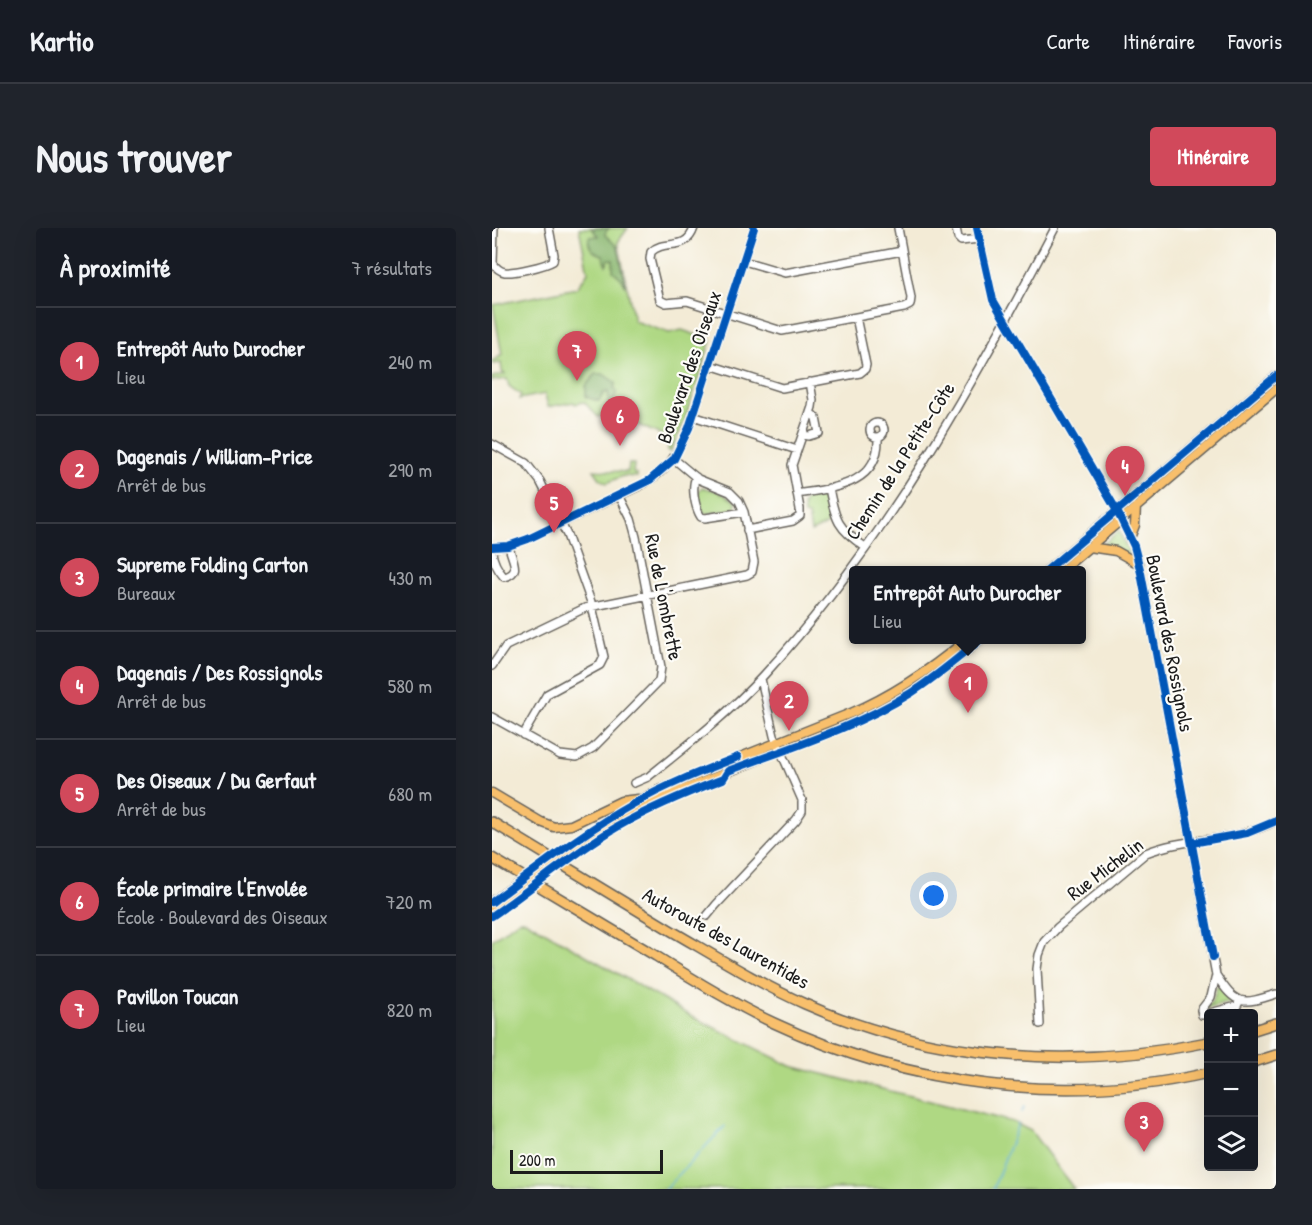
<!DOCTYPE html>
<html lang="fr">
<meta charset="utf-8">
<style>
:root{--surface:#171b24;--page:#20242c;--text:#f1f3f6;--muted:#9ea1a6;--line:#363941;--accent:#d1495b}
body{margin:0;font-family:"Patrick Hand",sans-serif;background:var(--page);color:var(--text)}
.controls{position:absolute;right:18px;bottom:18px;display:grid;overflow:hidden;border-radius:6px;box-shadow:0 6px 24px #0002}
.controls button{width:54px;height:54px;display:grid;place-items:center;padding:0;border:0;border-bottom:2px solid var(--line);background:var(--surface);color:var(--text);font:30px sans-serif}
.scale{position:absolute;left:18px;bottom:15px;width:153px;box-sizing:border-box;padding-left:6px;border:3px solid #1c1c1c;border-top:0;font-size:16px;line-height:21px;white-space:nowrap;color:#1c1c1c;-webkit-text-stroke:4px #fdfcf7;paint-order:stroke}
.you{position:absolute;left:442px;top:668px;width:21px;height:21px;margin:-15px;border:4px solid #fff;border-radius:50%;background:#1a73e8;box-shadow:0 0 0 9px #1a73e833}
.badge{display:grid;place-items:center;width:39px;height:39px;border-radius:50%;background:var(--accent);color:#fff;font-size:20px;font-weight:700}
.pin{position:absolute;translate:-50% -50px;filter:drop-shadow(0 2px 3px #0008)}
.pin::after{content:'';position:absolute;top:32px;width:21px;height:18px;background:inherit;clip-path:polygon(0 0,100% 0,50% 100%)}
.popup{position:absolute;left:357px;top:338px;width:237px;height:78px;box-sizing:border-box;display:grid;place-content:center;border-radius:6px;background:var(--surface);filter:drop-shadow(0 2px 4px #0005);font-size:20px;white-space:nowrap;color:var(--muted)}
.popup b{font-size:22px;color:var(--text)}
.popup::after{content:'';position:absolute;left:50%;top:100%;margin-left:-12px;border:12px solid transparent;border-top-color:var(--surface)}
.list{margin:0;padding:0;list-style:none}
h2{display:flex;justify-content:space-between;align-items:center;height:78px;margin:0;padding:0 24px;font-size:26px}
h2 small{font-size:20px;font-weight:400;color:var(--muted)}
.list li{display:grid;grid-template-columns:39px 1fr auto;gap:18px;align-items:center;box-sizing:border-box;height:108px;padding:0 24px;border-top:2px solid var(--line)}
.list b{display:block;font-size:22px;white-space:nowrap}
.list p{margin:0;font-size:20px;white-space:nowrap;color:var(--muted)}
.list em{font-size:20px;font-style:normal;color:var(--muted)}
.icon{flex:none;width:33px;height:33px;fill:none;stroke:currentColor;stroke-width:2;stroke-linecap:round;stroke-linejoin:round}
.map{position:relative;flex:none;width:784px;height:961px;overflow:hidden;border-radius:6px}
header{display:flex;align-items:center;gap:36px;box-sizing:border-box;height:84px;padding:0 30px;background:var(--surface);border-bottom:2px solid var(--line)}
header strong{font-size:28px}
nav{display:flex;gap:33px;margin-inline-start:auto;font-size:21px}
.intro{display:flex;align-items:center;justify-content:space-between;box-sizing:border-box;height:144px;padding:0 36px}
h1{margin:0;font-size:42px}
.button{padding:15px 27px;border-radius:6px;background:var(--accent);color:#fff;font-size:21px;font-weight:700}
main{display:flex;gap:36px;padding:0 36px}
aside{flex:1;background:var(--surface);border-radius:6px;box-shadow:0 6px 24px #0002}
.map>svg:first-child{display:block}
.green{fill:#afd883;stroke:#667a50;stroke-width:1.5}
.forest{fill:#8bb871;stroke:#546a46;stroke-width:1.5}
.lines{fill:none;stroke-linecap:round;stroke-linejoin:round}
.stream{stroke:#64b3de;stroke-width:1.5}
.minor-casing{stroke:#67645d;stroke-width:10}
.major-casing{stroke:#67645d;stroke-width:11}
.highway-casing{stroke:#67645d;stroke-width:12}
.minor{stroke:#fff;stroke-width:7}
.major{stroke:#f8bf6c;stroke-width:8}
.highway{stroke:#f8bf6c;stroke-width:9}
.major-bridge-casing{stroke:#67645d;stroke-width:11;stroke-linecap:butt}
.major-bridge{stroke:#f8bf6c;stroke-width:8}
.cycleway-casing{stroke:#fdfcf7;stroke-width:11}
.cycleway{stroke:#0057b8;stroke-width:8}
.labels{text-anchor:middle;stroke-width:4.5;stroke-linejoin:round;paint-order:stroke}
.street-label{font-size:20px;fill:#1c1c1c;stroke:#fdfcf7}
</style>
<header>
<strong>Kartio</strong>
<nav><a>Carte</a><a>Itinéraire</a><a>Favoris</a></nav>
</header>
<div class="intro"><h1>Nous trouver</h1><a class="button">Itinéraire</a></div>
<main>
<aside>
<h2>À proximité<small>7 résultats</small></h2>
<ul class="list">
<li><span class="badge">1</span><div><b>Entrepôt Auto Durocher</b><p>Lieu</p></div><em>240 m</em></li>
<li><span class="badge">2</span><div><b>Dagenais / William-Price</b><p>Arrêt de bus</p></div><em>290 m</em></li>
<li><span class="badge">3</span><div><b>Supreme Folding Carton</b><p>Bureaux</p></div><em>430 m</em></li>
<li><span class="badge">4</span><div><b>Dagenais / Des Rossignols</b><p>Arrêt de bus</p></div><em>580 m</em></li>
<li><span class="badge">5</span><div><b>Des Oiseaux / Du Gerfaut</b><p>Arrêt de bus</p></div><em>680 m</em></li>
<li><span class="badge">6</span><div><b>École primaire l'Envolée</b><p>École · Boulevard des Oiseaux</p></div><em>720 m</em></li>
<li><span class="badge">7</span><div><b>Pavillon Toucan</b><p>Lieu</p></div><em>820 m</em></li>
</ul>
</aside>
<div class="map">
<svg width="784" height="961" viewBox="0 0 784 961">
<rect width="100%" height="100%" fill="#fdfcf7"/>
<filter id="ink" filterUnits="userSpaceOnUse"><feTurbulence type="fractalNoise" baseFrequency=".0167" numOctaves="2"/><feDisplacementMap in="SourceGraphic" scale="12" xChannelSelector="R" yChannelSelector="G"/><feConvolveMatrix kernelMatrix="1 2 1 2 8 2 1 2 1" color-interpolation-filters="sRGB"/></filter>
<filter id="wash" filterUnits="userSpaceOnUse"><feTurbulence type="fractalNoise" baseFrequency=".008" numOctaves="4" result="noise"/><feDisplacementMap in="SourceGraphic" scale="24" xChannelSelector="R" yChannelSelector="G"/><feGaussianBlur stdDeviation="1.35" result="paint"/><feColorMatrix in="noise" values="0 0 0 0 0 0 0 0 0 0 0 0 0 0 0 0 0 1.4 0 .05"/><feComposite in="paint" operator="in"/></filter>
<g filter="url(#wash)">
<rect width="100%" height="100%" fill="#f3ebd6"/>
<!-- green -->
<path class="green" d="M87,0H136L126,14L142,93L177,105L190,102L219,112L191,197L178,224L175,222L178,216L175,214L176,210L135,192L133,195L117,185L106,189L92,174L83,176L82,174L56,179L53,166L27,171L29,167L17,158L15,151L0,153V149L13,146L10,144L9,135L1,136L0,133L10,127L1,77L85,60L96,44Z
M137,236H142L141,245L145,246V249L131,248L115,255L109,252L102,242L136,244Z
M210,259L229,264V266L230,265L244,274L243,281L213,286L210,282L206,264Z
M328,267L334,271L340,294L319,304L316,288L312,287L311,276L315,269Z
M627,303L638,327L608,319Z
M27,692H33L199,788L299,838L521,894L539,903L582,961H0V712Z
M728,758L734,767L743,773L714,781L721,772L725,759Z"/>
<!-- forest -->
<path class="forest" d="M99,0H118L114,3L113,7L126,19L134,58L129,50L121,43V32L117,31L114,37L111,27C101,25 95,19 97,9L106,8Z
M103,146H111L124,155L122,159L125,164L119,178L114,179L117,172L116,164L112,165L107,173L94,169V158Z"/>
<g class="lines">
<!-- stream -->
<path class="stream" d="M530,884L532,879
M173,961L233,898
M501,961L526,896"/>
</g>
</g>
<g filter="url(#ink)">
<g class="lines">
<defs>
<path id="minor" d="M2,0L1,35C4,40 7,43 13,44C22,45 53,38 61,33L62,27L57,0
M202,0C194,25 173,10 159,24L158,31L168,72L174,75L195,73L290,103L412,80L418,77L419,70L406,0
M464,0L466,10L469,13L487,11
M485,0L501,72L625,283L642,318L649,345L724,747L719,769L709,782L710,787L745,778L748,772
M252,33L293,45L410,23
M218,137L290,160L368,145L373,141L374,137L364,89
M201,188L305,222
M378 202a7 7 0 1 1 14 0a7 7 0 1 1-14 0Z
M311,207L317,208L327,205L324,190L319,185
M0,216L34,235L48,253L75,307L99,374L112,429L108,437L55,466L31,507
M204,249C199,259 203,280 209,289L213,290L252,284
M337,260C343,292 346,301 373,319
M305,266C341,260 388,257 386,209
M255,302L301,293L308,288V281L300,237L320,179L321,172L318,154
M0,320L16,318L36,311L152,256C175,243 187,224 197,200L262,0
M0,324C1,333 6,342 12,349C31,345 19,331 17,318
M0,438L14,418L93,380L255,347L260,344L262,334L252,284L247,273L238,264L206,251L182,231
M0,489L68,527L85,529L101,520L167,453L169,439L144,309L139,291L127,267
M142,555L156,549C196,517 237,485 272,447C391,318 482,155 563,0
M215,688L224,677L304,592L310,583V572L282,508L269,451
M724,747C744,778 750,777 784,766
M548,796L545,741L547,727L552,714L566,699L654,625C695,608 743,615 784,593"/>
<path id="major" d="M638,310L643,297L644,279
M597,319L624,323L647,336
M555,342L784,148
M570,342L784,161
M0,565L49,594L62,599L79,597L129,573L146,571
M69,624L123,586L166,562L359,485C402,467 439,441 474,412
M75,628L117,598L165,572L369,491C414,471 451,443 488,412
M0,674L24,656
M0,682L30,660"/>
<path id="highway" d="M0,594C59,630 119,666 178,702C223,728 266,755 313,776C440,832 581,842 716,814
M0,630C55,663 109,695 164,728C202,752 241,776 282,795C416,858 572,878 716,845
M762,802L784,795
M762,834L784,827"/>
</defs>
<!-- minor casing -->
<use href="#minor" class="minor-casing"/>
<!-- major casing -->
<use href="#major" class="major-casing"/>
<!-- highway casing -->
<use href="#highway" class="highway-casing"/>
<!-- minor -->
<use href="#minor" class="minor"/>
<!-- major -->
<use href="#major" class="major"/>
<!-- highway -->
<use href="#highway" class="highway"/>
<defs>
<path id="major-bridge" d="M24,656L69,624
M30,660L75,628"/>
</defs>
<!-- major-bridge casing -->
<use href="#major-bridge" class="major-bridge-casing"/>
<!-- major-bridge -->
<use href="#major-bridge" class="major-bridge"/>
<defs>
<path id="cycleway" d="M485,0L501,72L625,283L642,318L649,345L721,729
M0,319L16,318L36,311L158,252L182,231L197,200L262,0
M555,342L784,148
M700,615L755,605L784,593
M0,674C46,640 91,604 141,576C174,557 210,543 246,529
M0,688C42,659 81,625 125,599C158,580 194,565 231,551L236,543C297,520 363,500 419,465C444,449 466,430 488,412"/>
</defs>
<!-- cycleway casing -->
<use href="#cycleway" class="cycleway-casing"/>
<!-- cycleway -->
<use href="#cycleway" class="cycleway"/>
</g>
</g>
<g class="labels">
<!-- street labels -->
<g class="street-label">
<text transform="translate(197 139) rotate(-71)" y="7">Boulevard des Oiseaux</text>
<text transform="translate(408 233) rotate(-57)" y="7">Chemin de la Petite-Côte</text>
<text transform="translate(172 369) rotate(79)" y="7">Rue de L'ombrette</text>
<text transform="translate(678 415) rotate(79)" y="7">Boulevard des Rossignols</text>
<text transform="translate(613 641) rotate(-37)" y="7">Rue Michelin</text>
<text transform="translate(234 710) rotate(29)" y="7">Autoroute des Laurentides</text>
</g>
</g>
</svg>
<div class="controls">
<button>+</button>
<button>−</button>
<button><svg class="icon" aria-label="layers" viewBox="0 0 24 24"><path d="M12 4l9 5-9 5-9-5zM3 14l9 5 9-5"/></svg></button>
</div>
<div class="scale">200 m</div>
<div class="you"></div>
<div class="pin badge" style="left:476px;top:485px">1</div>
<div class="popup"><b>Entrepôt Auto Durocher</b>Lieu</div>
<div class="pin badge" style="left:297px;top:503px">2</div>
<div class="pin badge" style="left:652px;top:924px">3</div>
<div class="pin badge" style="left:633px;top:268px">4</div>
<div class="pin badge" style="left:62px;top:305px">5</div>
<div class="pin badge" style="left:128px;top:218px">6</div>
<div class="pin badge" style="left:85px;top:153px">7</div>
</div>
</main>
